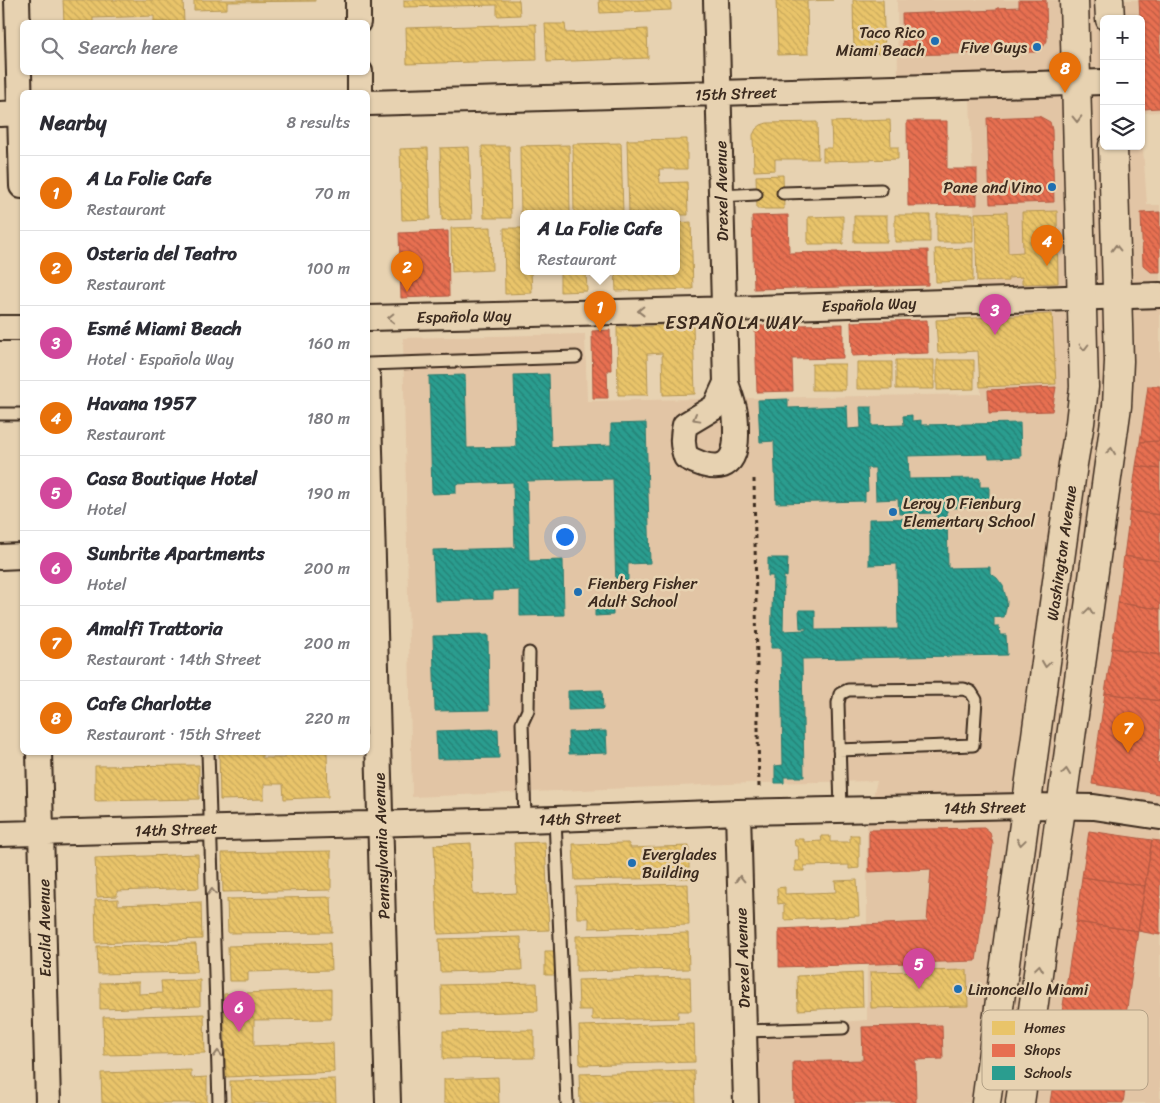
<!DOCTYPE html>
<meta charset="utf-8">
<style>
:root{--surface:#fff;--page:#f2f2f3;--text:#2b2b33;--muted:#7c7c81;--line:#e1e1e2;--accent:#1f6fb2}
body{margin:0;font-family:Sriracha,sans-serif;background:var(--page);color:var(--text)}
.controls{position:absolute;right:15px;top:15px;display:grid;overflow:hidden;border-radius:8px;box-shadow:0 1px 4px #0004}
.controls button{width:45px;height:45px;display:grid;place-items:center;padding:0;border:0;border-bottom:1px solid var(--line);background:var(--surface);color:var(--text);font:25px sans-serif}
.you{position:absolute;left:564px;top:536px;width:18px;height:18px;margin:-12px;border:4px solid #fff;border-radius:50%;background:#1a73e8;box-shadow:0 0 0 8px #1a73e833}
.badge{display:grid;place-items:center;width:32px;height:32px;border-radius:50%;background:var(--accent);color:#fff;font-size:16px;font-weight:700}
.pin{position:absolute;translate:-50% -41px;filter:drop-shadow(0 1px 2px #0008)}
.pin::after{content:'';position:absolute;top:26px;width:18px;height:15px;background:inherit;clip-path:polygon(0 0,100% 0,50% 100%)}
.popup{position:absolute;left:520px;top:210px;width:160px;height:65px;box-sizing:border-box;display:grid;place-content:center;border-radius:8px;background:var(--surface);filter:drop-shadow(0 1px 4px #0005);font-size:16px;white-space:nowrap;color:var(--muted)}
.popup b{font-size:19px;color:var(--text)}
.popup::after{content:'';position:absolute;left:50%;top:100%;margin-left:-10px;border:10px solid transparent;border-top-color:var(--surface)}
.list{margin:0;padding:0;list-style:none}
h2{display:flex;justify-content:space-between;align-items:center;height:65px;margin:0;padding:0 20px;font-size:21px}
h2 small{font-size:16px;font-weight:400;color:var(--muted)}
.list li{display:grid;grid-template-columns:32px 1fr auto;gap:15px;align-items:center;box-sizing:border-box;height:75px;padding:0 20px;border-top:1px solid var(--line)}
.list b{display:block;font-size:19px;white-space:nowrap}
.list p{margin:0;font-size:16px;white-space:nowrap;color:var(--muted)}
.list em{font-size:16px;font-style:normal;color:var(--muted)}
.icon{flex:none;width:28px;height:28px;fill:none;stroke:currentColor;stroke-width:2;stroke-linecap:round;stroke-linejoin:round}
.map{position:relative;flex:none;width:1160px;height:1103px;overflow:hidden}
.search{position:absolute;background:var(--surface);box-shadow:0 1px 4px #0004;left:20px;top:20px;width:350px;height:55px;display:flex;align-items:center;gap:12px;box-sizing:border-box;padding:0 18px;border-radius:8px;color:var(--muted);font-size:19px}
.panel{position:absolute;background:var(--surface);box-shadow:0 1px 4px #0004;left:20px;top:90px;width:350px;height:665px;border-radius:8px}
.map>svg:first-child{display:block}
.built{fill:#e2c5a5}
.homes{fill:url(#homes-back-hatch);stroke:#b59653}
.shops{fill:url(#shops-back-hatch);stroke:#b35a42}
.schools{fill:url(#schools-back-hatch);stroke:#2f7a6d}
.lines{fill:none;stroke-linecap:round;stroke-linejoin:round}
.lane-casing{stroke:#3b2a1e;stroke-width:15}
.street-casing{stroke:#3b2a1e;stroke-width:28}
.secondary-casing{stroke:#3b2a1e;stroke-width:31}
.path{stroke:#3b2a1e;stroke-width:3;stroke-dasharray:4 4;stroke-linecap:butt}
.lane{stroke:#e7d2b1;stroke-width:11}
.street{stroke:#e7d2b1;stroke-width:24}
.secondary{stroke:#e7d2b1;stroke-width:28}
.oneway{stroke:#917e68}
.poi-dot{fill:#1f6fb2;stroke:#e7d2b1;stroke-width:2}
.labels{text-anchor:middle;stroke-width:5;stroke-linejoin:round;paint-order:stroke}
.poi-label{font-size:16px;fill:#3b2a1e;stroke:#e7d2b1;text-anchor:start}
.street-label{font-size:16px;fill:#3b2a1e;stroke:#e7d2b1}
.neighbourhood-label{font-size:18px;letter-spacing:1px;fill:#3b2a1e;stroke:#e7d2b1}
.key{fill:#e7d2b1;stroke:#b3a085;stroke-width:1}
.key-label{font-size:14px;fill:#3b2a1e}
</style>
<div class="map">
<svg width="1160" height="1103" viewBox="0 0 1160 1103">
<defs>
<pattern id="homes-back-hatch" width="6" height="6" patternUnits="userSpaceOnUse" patternTransform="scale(1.25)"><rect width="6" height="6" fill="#e9c46a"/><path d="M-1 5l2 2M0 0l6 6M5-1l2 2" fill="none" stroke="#c9a95b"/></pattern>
<pattern id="shops-back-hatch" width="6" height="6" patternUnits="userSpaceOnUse" patternTransform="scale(1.25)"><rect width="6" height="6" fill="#e76f51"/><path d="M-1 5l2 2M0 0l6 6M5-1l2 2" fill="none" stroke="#bc5b43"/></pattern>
<pattern id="schools-back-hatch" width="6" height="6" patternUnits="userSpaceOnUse" patternTransform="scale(1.25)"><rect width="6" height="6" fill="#2a9d8f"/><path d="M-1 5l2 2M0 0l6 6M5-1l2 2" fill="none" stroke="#258074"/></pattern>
</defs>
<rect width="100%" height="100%" fill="#e7d2b1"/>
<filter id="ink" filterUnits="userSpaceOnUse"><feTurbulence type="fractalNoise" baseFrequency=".02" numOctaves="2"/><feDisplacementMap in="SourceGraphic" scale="10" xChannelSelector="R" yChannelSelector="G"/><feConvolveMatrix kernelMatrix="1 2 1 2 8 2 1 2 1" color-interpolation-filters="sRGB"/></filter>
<g filter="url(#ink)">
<!-- built -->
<path class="built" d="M897,0H1160V112L1141,113V19H1104V146H1141V120L1147,205H1160V1103H733L732,1031L867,1020V819L877,781L752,783L412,797L403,338L585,334L587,401L981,394L970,97L898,80Z"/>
<!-- homes -->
<path class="homes" d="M63,0H183L184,22H154V16L93,18V22H64Z
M194,0H315V1L227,2V9L194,10Z
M404,0H519L520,15L497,16V5L404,7Z
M599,0H671V10L600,13Z
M776,0H833L807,1L808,54L778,55Z
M853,0H883L885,53L854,54Z
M536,24L537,60L407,64L406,28Z
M545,24H565L566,33L647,29L648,58L547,62Z
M890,120L891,147H898V159L823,161V148H832L831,122Z
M817,122L818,159H775V170L754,171L753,135L756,129L761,125L767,123Z
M687,139V169H659L660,183L687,182L688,215H676V213H629L627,140Z
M621,143L623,213H574L573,144Z
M569,145L570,213H524V220H521L520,146Z
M482,146H509L511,218H484Z
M469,147L472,219L442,220L440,148Z
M428,148L430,219L402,220L400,149Z
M783,175L784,209H757L756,176Z
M1057,211L1058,283L1022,284V277L1008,278V281L977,282L975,213L1007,212L1008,253L1023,252L1022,212Z
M937,214H973V242H937Z
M895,215H930V242H895Z
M843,216V244H808V217Z
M854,216H887V242H854Z
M691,222L693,289L616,291L615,271H676V223Z
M491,227L492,270L452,272L451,228Z
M504,228H524V271H531L532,293L505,294Z
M973,248V281L936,282L935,249Z
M560,271H586L587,291L560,292Z
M1052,314L1056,384L980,387L978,351L938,353L936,320Z
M693,325L695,394L663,395L662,353L647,354L648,395H618L617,327Z
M896,360H934V389H896Z
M937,360H974V389L937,390Z
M857,362H892V389H857Z
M812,364H845V390H812Z
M219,752H262V758H285V752H327L328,797L284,799L283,784H264V799L220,800Z
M199,765V799L95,801V766Z
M850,835H859V868L849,869V865L804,866V871H795V861H799L798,846H795L794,839H804V842L822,841L821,836H830V842H850Z
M545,842L549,930L438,934L434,845L471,843L473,895L517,893L514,843Z
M628,843L631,848L689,846V878L575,880L573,844Z
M331,851V890L223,892L222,853Z
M198,854L199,888L117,891V896L97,897L95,858Z
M857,880L859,916L784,920V903L778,904L777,888L785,887V894L836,892L835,881Z
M688,884L689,925L589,928V918H577L576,887Z
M331,897L332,932L228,933L227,899Z
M118,899V905L201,902L202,939L96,943L95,900Z
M688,933L689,969L576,971V936Z
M521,937L522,970L440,972L439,939Z
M330,943L331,970L248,972V981H229L228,946Z
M196,944L197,972L98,974L97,946Z
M545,951H556V975H545Z
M967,970L968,1006L871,1008L870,972Z
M862,973L863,1007L798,1010L797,976Z
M690,977L691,1011H678V1018L592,1020V1010H579L578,980Z
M200,980V1006L100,1009V983L139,982V994L162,993L161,981Z
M537,983L538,1011L442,1014L441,985Z
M331,989V1019L254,1020V1046L333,1043L334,1072L226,1077L224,994Z
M204,1014L205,1053L104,1055L103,1017Z
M694,1023L695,1062L580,1065L579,1026Z
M534,1030V1058L443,1059V1031Z
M191,1070V1078L207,1077V1103H102L101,1073Z
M694,1071L695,1103H580L579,1074Z
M498,1077L499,1103H444V1079Z
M335,1079L336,1103H231L230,1081Z"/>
<!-- shops -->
<path class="shops" d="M1019,0H1046L1047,41L1043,47L1036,52L903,55L902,14L997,10V8L1019,7Z
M1139,0H1160V108L1143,109L1141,19H1140Z
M1039,116L1050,122L1052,130L1054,202L990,204L987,118Z
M907,121H947V169H977V205L908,206Z
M1160,212V272H1151L1143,265L1141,213Z
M788,215L789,253L928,250V285L754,289L752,216Z
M448,231L449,296L401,298L399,233Z
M927,320L928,353L852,356L851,322Z
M843,324V358L792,359L793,391L757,392L755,326Z
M610,330L611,370H607L608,398H593L592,331Z
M1148,386H1160V441L1140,442Z
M1056,387L1052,411L989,413L988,390Z
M1160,441V469L1136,466L1140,442Z
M1136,466L1160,469V515L1130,511Z
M1130,511L1160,515V561L1124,556Z
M1124,556L1160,561V609L1118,603Z
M1118,603L1160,609V655L1112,648Z
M1112,648L1160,655V701L1105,693Z
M1105,693L1160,701V745L1157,762L1160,763V794L1092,784Z
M984,828L990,833L993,844L976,961L779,967V929L927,922L931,869L869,872V830Z
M1089,831L1152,840L1145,886L1082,877Z
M1152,840L1160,841V935L1138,931Z
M1082,877L1145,886L1138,931L1076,922Z
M1076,922L1138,931L1125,1022L1062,1012Z
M1062,1012L1143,1024L1136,1070L1055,1058Z
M942,1025L943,1059L915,1060L916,1103H794L793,1062L863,1060L862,1027Z
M1057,1058L1128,1069L1123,1103H1050Z"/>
<!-- schools -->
<path class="schools" d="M549,374L551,447L611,445V424L646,423L650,563L628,564V589L616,590L613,479L527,481L529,561L563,560L564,615L520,616V590L493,591V599L435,601L433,550L515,548L513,482L456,484V493L432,494L429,376L465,375L467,448L516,447L514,375Z
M788,399V408L847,406L848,429L861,428L860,407H872V426L904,425L903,416L912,415V421L921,420V425L1020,423L1021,457L989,458L988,454L908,456L909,479L980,478V487H989V507L947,508L948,568L990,567V573L997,578L1003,586L1007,602L1006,609L1004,617H994V626H999L1000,635H1006L1007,655L802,659L804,777H784V783H775V766L783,765L781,648H771L773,576H768V558H788L787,577L784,576L783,631L806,630V628H800L799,610H815V630L898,629L897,564L869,565V519L937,518V513L899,514L898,499L876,500L875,468H867L868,491L865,492V501L776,503L774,441L760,442L758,400Z
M613,604V615L595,616V605Z
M488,635L489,710L435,711L433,636Z
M602,690L603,709L568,710V691Z
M498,729L499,758L437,759L436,731Z
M606,731L607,753L569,754L568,732Z"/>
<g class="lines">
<defs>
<path id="lane" d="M783,193L881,190
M721,196L756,194
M368,364L576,357
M0,414H22
M839,750L973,745L976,700L971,692L964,689L848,690L840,694L838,703L841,810
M208,752L219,1103
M555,819L567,1103
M525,820L522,723L528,710L529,653
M744,1031L843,1028"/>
<path id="street" d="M17,0L22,186
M358,0V22
M716,0L726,383C729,392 733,402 735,413C736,419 736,426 736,432C737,471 716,473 686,457C682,445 682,437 685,425L715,407L726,383
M360,72V92
M368,103L1104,82
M0,114L22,113
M368,318L698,310L1160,295
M0,328H22
M368,378L388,1103
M0,557L22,556
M39,752L48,1103
M738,812L746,1103
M0,834L555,819L738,812L1026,806L1094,807L1160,817"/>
<path id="secondary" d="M1109,0L1110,19
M986,1103L1073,464L1080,423L1084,387L1074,0
M1020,1103L1117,406L1119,361L1113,146"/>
</defs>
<!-- lane casing -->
<use href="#lane" class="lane-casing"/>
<!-- street casing -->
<use href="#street" class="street-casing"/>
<!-- secondary casing -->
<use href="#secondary" class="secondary-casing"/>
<!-- path -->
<path class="path" d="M754,479L759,789"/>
<!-- lane -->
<use href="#lane" class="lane"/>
<!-- street -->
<use href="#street" class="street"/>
<!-- secondary -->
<use href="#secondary" class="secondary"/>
</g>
<!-- one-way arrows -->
<defs><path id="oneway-chevron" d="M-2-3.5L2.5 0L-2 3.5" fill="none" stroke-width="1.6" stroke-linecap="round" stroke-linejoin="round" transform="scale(1.25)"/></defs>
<g class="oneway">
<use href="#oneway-chevron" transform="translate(1077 119) rotate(89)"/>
<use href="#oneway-chevron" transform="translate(1116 248) rotate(-91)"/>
<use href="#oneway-chevron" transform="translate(641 311) rotate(179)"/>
<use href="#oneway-chevron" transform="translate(391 318) rotate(179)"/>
<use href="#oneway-chevron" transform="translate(1084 347) rotate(90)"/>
<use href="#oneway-chevron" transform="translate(696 418) rotate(151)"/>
<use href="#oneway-chevron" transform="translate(1111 451) rotate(-82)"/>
<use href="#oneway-chevron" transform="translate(1089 611) rotate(-82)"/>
<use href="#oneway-chevron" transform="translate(1046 664) rotate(98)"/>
<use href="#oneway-chevron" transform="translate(1066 772) rotate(-83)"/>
<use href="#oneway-chevron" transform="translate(1021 842) rotate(98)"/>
<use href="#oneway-chevron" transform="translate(740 879) rotate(-92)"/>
<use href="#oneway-chevron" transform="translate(212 892) rotate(-92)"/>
<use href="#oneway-chevron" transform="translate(1039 968) rotate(-82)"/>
<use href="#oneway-chevron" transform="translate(218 1054) rotate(-92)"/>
</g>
</g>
<!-- markers -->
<g class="poi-dot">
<circle cx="935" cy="41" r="5"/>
<circle cx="1037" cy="47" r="5"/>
<circle cx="1052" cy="187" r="5"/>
<circle cx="893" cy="512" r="5"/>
<circle cx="578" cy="592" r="5"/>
<circle cx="632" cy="863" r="5"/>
<circle cx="958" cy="989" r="5"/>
</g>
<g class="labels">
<!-- poi labels -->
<g class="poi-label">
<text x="925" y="38" text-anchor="end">Taco Rico<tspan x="925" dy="18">Miami Beach</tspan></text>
<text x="1027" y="53" text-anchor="end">Five Guys</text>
<text x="1042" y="193" text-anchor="end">Pane and Vino</text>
<text x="903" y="509">Leroy D Fienburg<tspan x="903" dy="18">Elementary School</tspan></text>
<text x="588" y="589">Fienberg Fisher<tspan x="588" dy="18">Adult School</tspan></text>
<text x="642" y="860">Everglades<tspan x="642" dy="18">Building</tspan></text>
<text x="968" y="995">Limoncello Miami</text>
</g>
<!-- street labels -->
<g class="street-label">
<text transform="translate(736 93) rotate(-2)" y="6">15th Street</text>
<text transform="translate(721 191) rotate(-91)" y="6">Drexel Avenue</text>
<text transform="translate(869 304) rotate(-2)" y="6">Española Way</text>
<text transform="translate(464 316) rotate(-1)" y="6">Española Way</text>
<text transform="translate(1061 553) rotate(-82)" y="6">Washington Avenue</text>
<text transform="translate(985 807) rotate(-1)" y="6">14th Street</text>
<text transform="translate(580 818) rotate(-2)" y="6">14th Street</text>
<text transform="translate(176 829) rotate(-2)" y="6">14th Street</text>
<text transform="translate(381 846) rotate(-92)" y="6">Pennsylvania Avenue</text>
<text transform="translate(44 928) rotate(-91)" y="6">Euclid Avenue</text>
<text transform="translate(742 958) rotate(-92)" y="6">Drexel Avenue</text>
</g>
<!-- neighbourhood labels -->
<g class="neighbourhood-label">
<text x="734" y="329">ESPAÑOLA WAY</text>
</g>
</g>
<!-- legend -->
<rect x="982" y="1010" width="166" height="80" rx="8" class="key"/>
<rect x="992" y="1021" width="23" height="14" fill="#e9c46a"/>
<rect x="992" y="1044" width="23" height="13" fill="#e76f51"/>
<rect x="992" y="1066" width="23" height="14" fill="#2a9d8f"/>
<g class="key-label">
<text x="1024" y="1033">Homes</text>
<text x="1024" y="1055">Shops</text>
<text x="1024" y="1078">Schools</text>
</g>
</svg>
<div class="controls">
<button>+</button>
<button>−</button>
<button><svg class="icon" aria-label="layers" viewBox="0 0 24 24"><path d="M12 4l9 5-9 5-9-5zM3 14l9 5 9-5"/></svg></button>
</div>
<div class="you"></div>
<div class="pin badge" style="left:600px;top:332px;background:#e8710a">1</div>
<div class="popup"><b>A La Folie Cafe</b>Restaurant</div>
<div class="pin badge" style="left:407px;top:292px;background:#e8710a">2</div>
<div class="pin badge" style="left:995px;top:335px;background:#d1479c">3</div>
<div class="pin badge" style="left:1047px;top:266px;background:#e8710a">4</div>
<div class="pin badge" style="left:919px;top:989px;background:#d1479c">5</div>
<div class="pin badge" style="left:239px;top:1032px;background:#d1479c">6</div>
<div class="pin badge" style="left:1128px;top:753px;background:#e8710a">7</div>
<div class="pin badge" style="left:1065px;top:93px;background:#e8710a">8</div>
<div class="search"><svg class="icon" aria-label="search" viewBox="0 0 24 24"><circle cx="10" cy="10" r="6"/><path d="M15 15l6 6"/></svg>Search here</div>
<section class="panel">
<h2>Nearby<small>8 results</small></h2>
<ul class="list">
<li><span class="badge" style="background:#e8710a">1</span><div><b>A La Folie Cafe</b><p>Restaurant</p></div><em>70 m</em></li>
<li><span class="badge" style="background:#e8710a">2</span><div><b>Osteria del Teatro</b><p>Restaurant</p></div><em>100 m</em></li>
<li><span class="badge" style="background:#d1479c">3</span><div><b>Esmé Miami Beach</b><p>Hotel · Española Way</p></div><em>160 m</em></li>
<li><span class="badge" style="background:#e8710a">4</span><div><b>Havana 1957</b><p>Restaurant</p></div><em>180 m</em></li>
<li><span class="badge" style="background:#d1479c">5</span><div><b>Casa Boutique Hotel</b><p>Hotel</p></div><em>190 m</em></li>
<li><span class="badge" style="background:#d1479c">6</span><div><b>Sunbrite Apartments</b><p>Hotel</p></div><em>200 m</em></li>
<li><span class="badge" style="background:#e8710a">7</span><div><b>Amalfi Trattoria</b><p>Restaurant · 14th Street</p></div><em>200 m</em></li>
<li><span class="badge" style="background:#e8710a">8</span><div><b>Cafe Charlotte</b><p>Restaurant · 15th Street</p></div><em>220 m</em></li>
</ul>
</section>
</div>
